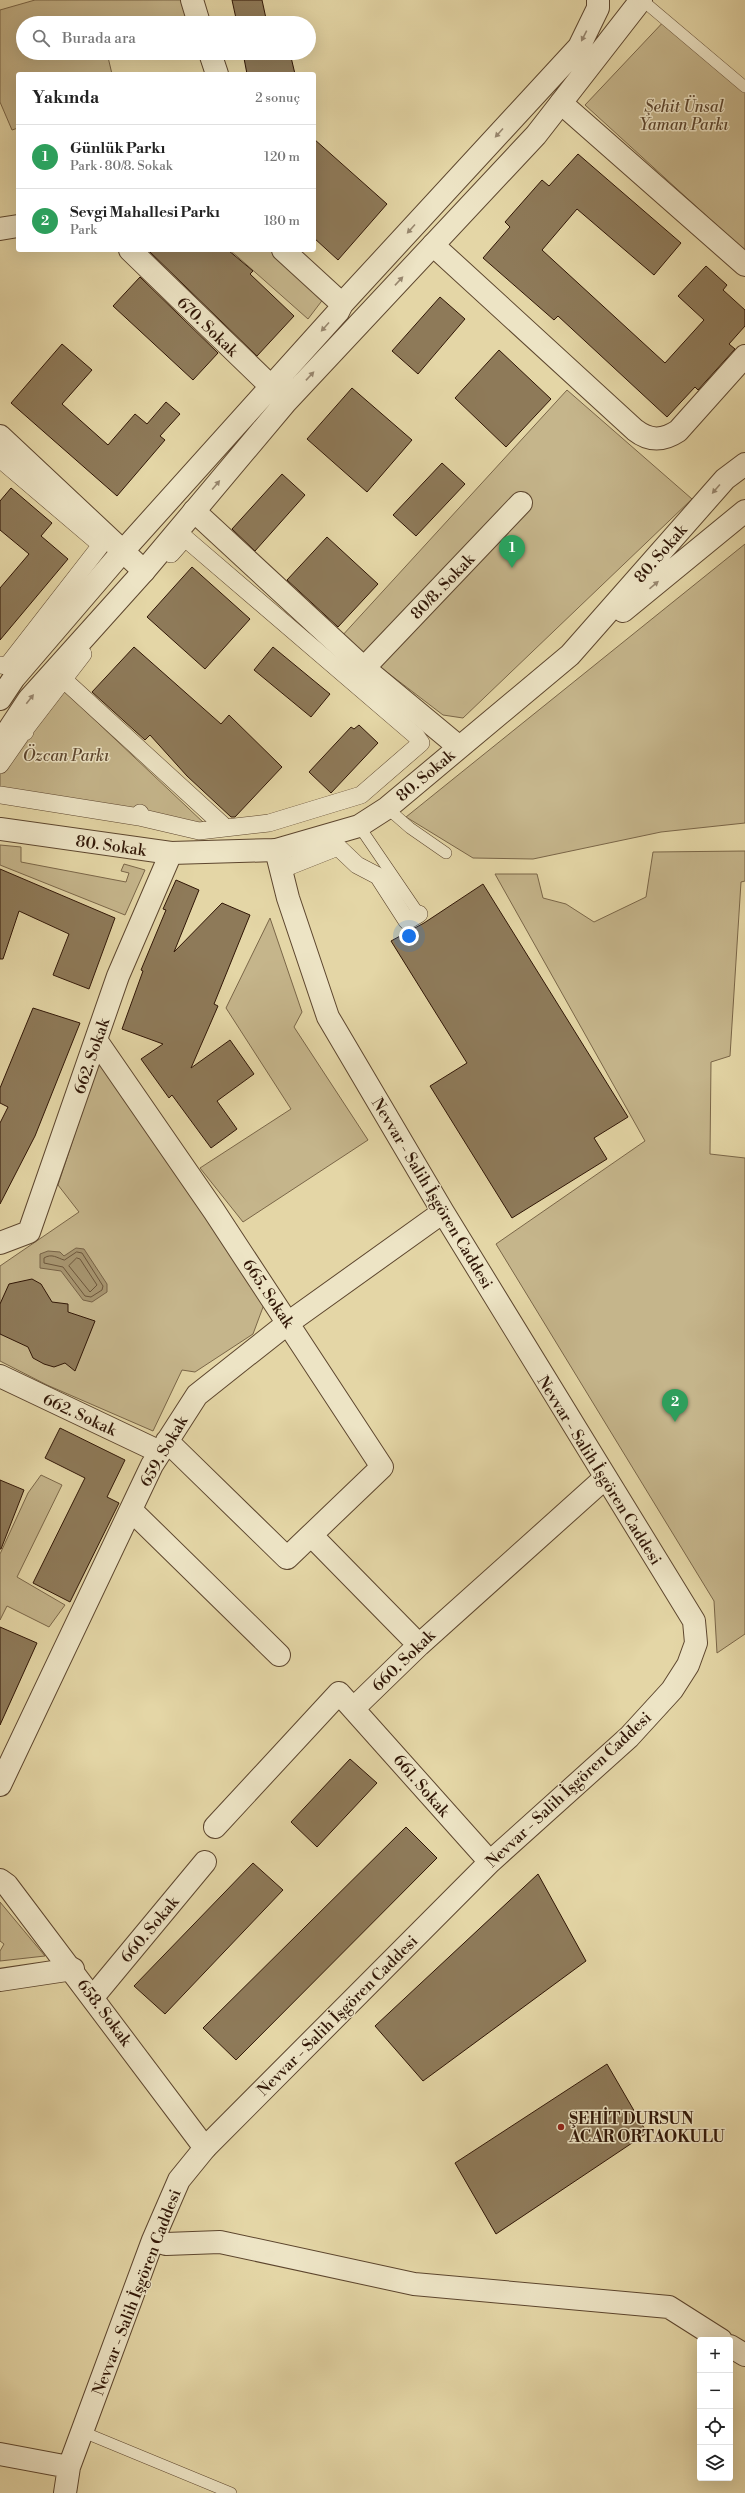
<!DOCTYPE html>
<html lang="tr">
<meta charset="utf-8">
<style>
:root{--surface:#fff;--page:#f6f6f6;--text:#222;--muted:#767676;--line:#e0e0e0;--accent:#8f2418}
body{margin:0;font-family:"Libre Bodoni",serif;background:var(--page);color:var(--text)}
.controls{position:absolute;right:12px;bottom:12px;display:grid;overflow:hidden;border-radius:4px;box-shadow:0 4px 16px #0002}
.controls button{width:36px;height:36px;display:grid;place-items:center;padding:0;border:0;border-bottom:1px solid var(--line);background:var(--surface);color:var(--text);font:20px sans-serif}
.you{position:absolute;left:409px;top:936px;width:14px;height:14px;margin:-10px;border:3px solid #fff;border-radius:50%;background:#1a73e8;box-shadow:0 0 0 6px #1a73e833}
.badge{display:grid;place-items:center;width:26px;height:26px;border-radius:50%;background:var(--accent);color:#fff;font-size:13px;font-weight:700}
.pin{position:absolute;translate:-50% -33px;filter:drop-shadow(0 1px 2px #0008)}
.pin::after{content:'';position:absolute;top:21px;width:14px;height:12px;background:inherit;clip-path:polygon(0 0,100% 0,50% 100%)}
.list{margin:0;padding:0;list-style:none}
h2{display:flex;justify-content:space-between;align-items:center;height:52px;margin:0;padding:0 16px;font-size:17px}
h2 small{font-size:13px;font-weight:400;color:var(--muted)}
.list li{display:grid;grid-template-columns:26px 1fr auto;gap:12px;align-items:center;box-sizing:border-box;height:64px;padding:0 16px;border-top:1px solid var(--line)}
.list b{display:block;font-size:15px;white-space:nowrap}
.list p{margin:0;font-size:13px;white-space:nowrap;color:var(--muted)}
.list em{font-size:13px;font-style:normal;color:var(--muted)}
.icon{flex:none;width:22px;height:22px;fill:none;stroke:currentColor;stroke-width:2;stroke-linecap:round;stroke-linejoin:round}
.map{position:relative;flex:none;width:745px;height:2493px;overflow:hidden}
.search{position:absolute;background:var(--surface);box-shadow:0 4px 16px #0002;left:16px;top:16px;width:300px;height:44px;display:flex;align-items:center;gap:10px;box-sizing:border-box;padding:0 14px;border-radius:22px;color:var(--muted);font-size:15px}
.panel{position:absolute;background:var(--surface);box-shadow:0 4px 16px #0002;left:16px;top:72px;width:300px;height:180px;border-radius:4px}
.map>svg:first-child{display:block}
.green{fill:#c5b58b;stroke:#7a6648}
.water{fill:#a79570;stroke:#776246}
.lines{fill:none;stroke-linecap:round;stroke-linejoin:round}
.shore{stroke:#6c563b;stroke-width:1}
.building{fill:#8e7a59;stroke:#301606}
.service-casing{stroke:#5d462e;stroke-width:12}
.pedestrian-casing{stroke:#5d462e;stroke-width:18}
.minor-casing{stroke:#5d462e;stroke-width:24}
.tertiary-casing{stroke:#5d462e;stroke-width:24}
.service{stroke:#ede4c5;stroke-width:11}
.pedestrian{stroke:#ede4c5;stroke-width:17}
.minor{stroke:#ede4c5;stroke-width:22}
.tertiary{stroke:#ede4c5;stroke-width:22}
.oneway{fill:#98876f}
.poi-dot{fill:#8f2418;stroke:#ede4c5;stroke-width:1.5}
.labels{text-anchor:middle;stroke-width:3;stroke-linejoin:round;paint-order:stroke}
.park-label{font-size:16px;font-style:italic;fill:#5d462e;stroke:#ede4c5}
.street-label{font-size:16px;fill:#301606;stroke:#ede4c5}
.poi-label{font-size:16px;font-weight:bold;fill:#301606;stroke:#ede4c5;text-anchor:start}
</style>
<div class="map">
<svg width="745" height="2493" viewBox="0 0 745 2493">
<rect width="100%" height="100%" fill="#e4d6a6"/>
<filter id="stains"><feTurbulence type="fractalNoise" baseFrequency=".005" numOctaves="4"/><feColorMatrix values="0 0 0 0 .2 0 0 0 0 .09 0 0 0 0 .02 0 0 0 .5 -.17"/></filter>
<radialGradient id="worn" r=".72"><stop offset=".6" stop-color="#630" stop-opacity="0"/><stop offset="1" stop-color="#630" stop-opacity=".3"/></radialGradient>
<!-- green -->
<path class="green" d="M35,0H185L190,23H23V53H107L112,74H18V128L12,130L0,102V10Z
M668,17L745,90V251L585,105Z
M230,250H270L324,298L308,319Z
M567,390L692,499L463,718L443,715L341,637Z
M745,544V823L661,832L533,859L473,858L406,817Z
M62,689L205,824L0,790V772Z
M0,845L21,847V862L126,882L129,873L121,871L124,864L145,870L125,915L0,865Z
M745,851V881L741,882L730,1056L711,1062L710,1154L745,1158V1634L717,1653L714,1601L496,1244L645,1141L495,874H537L543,898L566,904L594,922L646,897L653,852Z
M270,918L302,1012L294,1027L368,1140L243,1222L200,1168L291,1109L226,1008Z
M100,1058L266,1299L253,1334L195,1372L182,1370L153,1431L47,1385L0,1361V1266L79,1212L58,1185Z
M41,1475L62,1485L17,1577L65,1605L49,1627L7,1606L0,1620V1554L28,1493Z
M0,1902L45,1956L0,1961V1951L4,1944L0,1941Z"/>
<!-- water -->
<path class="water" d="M76,1248L84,1249L107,1284V1292L92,1302L83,1300L61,1271L40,1268V1254L48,1251L60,1252L64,1256Z"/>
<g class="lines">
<!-- shore -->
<path class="shore" d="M77,1252L82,1253L103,1286L102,1290L91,1297L85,1296L63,1267L44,1263V1258C52,1253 57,1258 64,1260Z
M77,1258L80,1259L97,1285L90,1292L69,1266Z"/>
</g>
<!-- building -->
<path class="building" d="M232,0H262L267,23H237Z
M243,53H290L295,74H247Z
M314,139L387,204L338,260L314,238Z
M578,154L681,243L654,275L577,209L542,250L665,363L704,320L678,296L706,266L727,285L723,290L745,310V326L729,344L735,349L698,390L695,387L667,417L558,316L554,320L483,258L510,227L505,222L542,180L549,186Z
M148,250H228L253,271L250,274L294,316L257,356Z
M140,277L218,353L193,380L113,306Z
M440,297L465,319L418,374L392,351Z
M62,344L92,370L62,404L108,445L135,414L147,424L166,402L180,414L160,436L165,440L117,496L11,403Z
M499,350L551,399L506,447L455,398Z
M352,388L412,440L367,492L307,439Z
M442,463L465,484L416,536L393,515Z
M282,474L305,495L255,551L232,529Z
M11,488L52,523L41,536L68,559L0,640V588L29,554L0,530V501Z
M327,537L378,584L338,627L287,580Z
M192,567L250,619L205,669L147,617Z
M134,647L221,724L229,715L282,767L235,817H231L187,776L150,735L145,740L92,692Z
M273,647L330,694L311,717L254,670Z
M359,725L378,743L331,793L309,772L351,727L354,729Z
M0,869L115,918L89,989L53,975L69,934L19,911L3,959H0Z
M176,880L199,890L174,952L222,903L250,915L214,1004L218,1006L191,1068L230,1040L254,1074L217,1101L237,1129L211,1148L172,1095L169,1098L141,1059L163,1044L122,1029L143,971L141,970L166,910L163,909Z
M483,884L628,1117L594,1138L607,1159L512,1218L430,1086L467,1063L391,941L424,923Z
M33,1008L80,1023L35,1136L0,1204V1123L8,1107L0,1103V1088Z
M32,1279L41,1284L52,1302L68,1304V1312L95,1321L75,1371L65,1363L54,1367L44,1364L33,1358L28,1347L0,1334V1304L9,1284Z
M60,1428L125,1460L107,1497L119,1503L70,1602L33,1583L85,1478L45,1458Z
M0,1480L24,1490L1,1549H0Z
M0,1627L37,1643L0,1725Z
M350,1759L377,1783L317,1847L291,1822Z
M406,1827L437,1858L236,2060L203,2028Z
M253,1863L283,1890L165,2014L134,1986Z
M538,1874L586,1961L423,2081L375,2026Z
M607,2064L647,2133L496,2234L455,2163Z"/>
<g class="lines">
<defs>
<path id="service" d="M642,0L745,87
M387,808L410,828L446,853
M359,826L419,914
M83,2432L231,2493"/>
<path id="pedestrian" d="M0,459L101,545L7,666L0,665
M63,679L226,828
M23,732L83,654
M0,765L23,732H25
M0,795L139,817L140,813
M139,817L199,831L269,823L361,795L421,743L416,736L185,538L171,554
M280,870L338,847L357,865L378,876L407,921L419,914"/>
<path id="minor" d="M192,0L199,23
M210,53L217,74
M561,103L745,265
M0,229L18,226
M433,245L635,430C649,441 663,441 678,431L745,356
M130,250L284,399
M283,250L342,304
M0,436L144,571
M194,511L364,668L458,746
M364,668L521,503
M96,1040L214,1211L382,1467L311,1535
M0,1243L29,1232L118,976L171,853
M0,1376L160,1452
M167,1441L287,1558L311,1535L419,1645
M131,1510L279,1655
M354,1708L419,1645L605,1478
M0,1785L152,1465L197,1395L288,1323L443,1212
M215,1827L339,1693L490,1862
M0,1980L73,1969
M93,1997L205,1862
M153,2240L166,2244L220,2242L414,2284L669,2307L721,2340
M730,2346L745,2355
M0,2454L69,2467
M65,2493L69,2467L153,2240L179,2180L205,2148L490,1862L629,1737L672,1690L688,1665L696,1643L694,1621L443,1212L328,1017L288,898L276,850"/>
<path id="tertiary" d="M623,611L745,511
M0,699L14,678L123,551L338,312L342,304L579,47L598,8V0
M0,743L29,699L144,571L286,402L536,135L641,0
M0,829L171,853L276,850L359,826L387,808L570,655L725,479L745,464
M0,1880L7,1885L205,2148"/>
</defs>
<!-- service casing -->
<use href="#service" class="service-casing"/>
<!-- pedestrian casing -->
<use href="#pedestrian" class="pedestrian-casing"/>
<!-- minor casing -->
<use href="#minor" class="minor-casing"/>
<!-- tertiary casing -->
<use href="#tertiary" class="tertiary-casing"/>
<!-- service -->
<use href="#service" class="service"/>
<!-- pedestrian -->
<use href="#pedestrian" class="pedestrian"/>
<!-- minor -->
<use href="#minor" class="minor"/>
<!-- tertiary -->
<use href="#tertiary" class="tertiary"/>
</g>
<!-- one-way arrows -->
<defs><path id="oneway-solid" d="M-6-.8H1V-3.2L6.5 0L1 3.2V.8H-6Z"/></defs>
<g class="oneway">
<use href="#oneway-solid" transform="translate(584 36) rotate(117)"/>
<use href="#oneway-solid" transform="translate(499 133) rotate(132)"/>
<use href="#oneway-solid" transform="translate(411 229) rotate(132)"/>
<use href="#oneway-solid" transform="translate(399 281) rotate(-47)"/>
<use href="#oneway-solid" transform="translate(325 327) rotate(132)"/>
<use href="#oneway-solid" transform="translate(310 376) rotate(-47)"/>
<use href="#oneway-solid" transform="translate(216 485) rotate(-50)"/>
<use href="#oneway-solid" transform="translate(716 489) rotate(131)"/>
<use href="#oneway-solid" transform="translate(654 585) rotate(-40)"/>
<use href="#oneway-solid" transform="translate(30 699) rotate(-52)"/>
</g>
<!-- markers -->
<circle class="poi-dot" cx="561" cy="2127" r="4"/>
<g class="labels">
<!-- park labels -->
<g class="park-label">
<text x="684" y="112">Şehit Ünsal<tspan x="684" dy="18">Yaman Parkı</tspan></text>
<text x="66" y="761">Özcan Parkı</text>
</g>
<!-- street labels -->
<g class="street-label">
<text transform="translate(208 326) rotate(44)" y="6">670. Sokak</text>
<text transform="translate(660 553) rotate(-49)" y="6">80. Sokak</text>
<text transform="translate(442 586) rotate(-46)" y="6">80/8. Sokak</text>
<text transform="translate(425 775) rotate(-40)" y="6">80. Sokak</text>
<text transform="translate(111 845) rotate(8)" y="6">80. Sokak</text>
<text transform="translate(91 1056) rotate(-71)" y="6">662. Sokak</text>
<text transform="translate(433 1193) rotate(59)" y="6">Nevvar - Salih İşgören Caddesi</text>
<text transform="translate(269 1293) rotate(56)" y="6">665. Sokak</text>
<text transform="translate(80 1414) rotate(25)" y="6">662. Sokak</text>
<text transform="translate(163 1451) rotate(-60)" y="6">659. Sokak</text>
<text transform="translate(600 1470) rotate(58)" y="6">Nevvar - Salih İşgören Caddesi</text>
<text transform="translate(403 1660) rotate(-44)" y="6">660. Sokak</text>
<text transform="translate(422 1785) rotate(49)" y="6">661. Sokak</text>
<text transform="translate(568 1789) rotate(-43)" y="6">Nevvar - Salih İşgören Caddesi</text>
<text transform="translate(149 1929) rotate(-50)" y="6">660. Sokak</text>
<text transform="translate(105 2012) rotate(53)" y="6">658. Sokak</text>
<text transform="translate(337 2015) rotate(-45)" y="6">Nevvar - Salih İşgören Caddesi</text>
<text transform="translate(136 2292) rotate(-69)" y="6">Nevvar - Salih İşgören Caddesi</text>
</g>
<!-- poi labels -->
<g class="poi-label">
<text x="569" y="2124">ŞEHİT DURSUN<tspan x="569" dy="18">ACAR ORTAOKULU</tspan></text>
</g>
</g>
<rect width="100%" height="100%" filter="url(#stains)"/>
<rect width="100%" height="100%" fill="url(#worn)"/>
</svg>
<div class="controls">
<button>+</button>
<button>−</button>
<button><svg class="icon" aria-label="locate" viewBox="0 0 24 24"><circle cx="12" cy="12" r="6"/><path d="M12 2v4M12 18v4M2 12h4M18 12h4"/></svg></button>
<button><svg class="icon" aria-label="layers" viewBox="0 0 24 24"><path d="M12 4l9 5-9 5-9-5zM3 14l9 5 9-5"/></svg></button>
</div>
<div class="you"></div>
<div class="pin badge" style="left:512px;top:568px;background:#2e9e5b">1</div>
<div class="pin badge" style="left:675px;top:1422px;background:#2e9e5b">2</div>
<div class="search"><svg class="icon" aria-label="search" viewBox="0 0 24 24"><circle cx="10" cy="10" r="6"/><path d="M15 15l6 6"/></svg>Burada ara</div>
<section class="panel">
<h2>Yakında<small>2 sonuç</small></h2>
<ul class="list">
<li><span class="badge" style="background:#2e9e5b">1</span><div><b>Günlük Parkı</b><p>Park · 80/8. Sokak</p></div><em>120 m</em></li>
<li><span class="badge" style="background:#2e9e5b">2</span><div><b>Sevgi Mahallesi Parkı</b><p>Park</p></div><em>180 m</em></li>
</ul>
</section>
</div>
